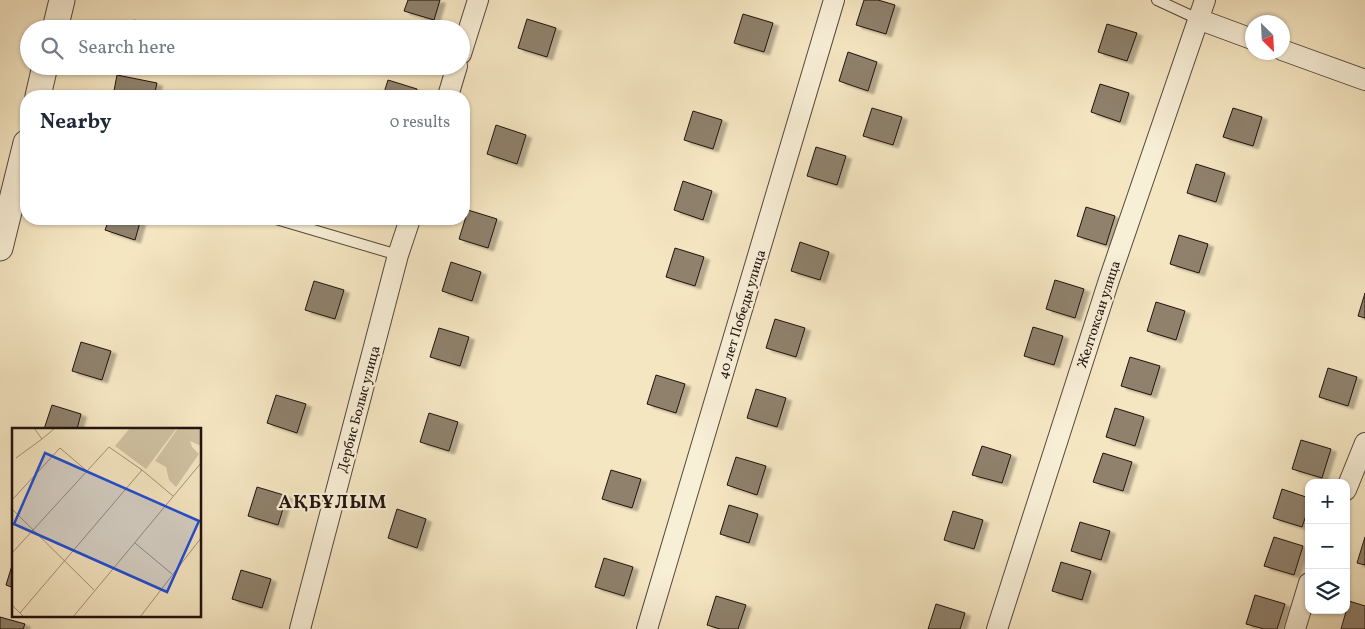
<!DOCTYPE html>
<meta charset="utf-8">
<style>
:root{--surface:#fff;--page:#f2f2f3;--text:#1f2937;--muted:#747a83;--line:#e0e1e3}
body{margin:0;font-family:Vollkorn,serif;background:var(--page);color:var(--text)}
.controls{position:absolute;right:15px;bottom:15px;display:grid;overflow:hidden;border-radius:10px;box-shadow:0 1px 4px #0004}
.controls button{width:45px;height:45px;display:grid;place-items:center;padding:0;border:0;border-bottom:1px solid var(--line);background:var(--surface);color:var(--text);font:25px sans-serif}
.compass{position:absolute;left:1245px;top:15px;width:45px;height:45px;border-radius:50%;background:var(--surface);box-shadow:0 1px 4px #0004;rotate:156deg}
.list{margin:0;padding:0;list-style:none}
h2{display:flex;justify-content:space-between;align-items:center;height:65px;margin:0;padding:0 20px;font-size:21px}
h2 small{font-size:16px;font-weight:400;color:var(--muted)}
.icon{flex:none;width:28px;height:28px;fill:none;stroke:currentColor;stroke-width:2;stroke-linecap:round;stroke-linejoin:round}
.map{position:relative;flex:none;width:1365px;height:629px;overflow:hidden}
.search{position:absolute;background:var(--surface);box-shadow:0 1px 4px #0004;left:20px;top:20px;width:450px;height:55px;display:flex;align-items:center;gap:12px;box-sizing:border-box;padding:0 18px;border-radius:28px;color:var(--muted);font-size:19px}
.panel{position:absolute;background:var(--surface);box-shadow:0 1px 4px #0004;left:20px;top:90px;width:450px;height:135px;border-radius:20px}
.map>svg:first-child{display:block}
.building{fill:#8f816c;stroke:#20130e;filter:url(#shadow)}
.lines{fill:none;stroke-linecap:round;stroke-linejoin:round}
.service-casing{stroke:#55483b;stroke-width:12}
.minor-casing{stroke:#55483b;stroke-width:22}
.tertiary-casing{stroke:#55483b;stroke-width:27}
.service{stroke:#f8efd7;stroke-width:10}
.minor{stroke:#f8efd7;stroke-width:20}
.tertiary{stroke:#f8efd7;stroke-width:25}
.labels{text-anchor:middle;stroke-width:4.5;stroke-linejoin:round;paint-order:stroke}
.street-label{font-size:14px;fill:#20130e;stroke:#f8efd7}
.district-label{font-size:19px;font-weight:bold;letter-spacing:1px;fill:#20130e;stroke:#f8efd7}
.inset-road{fill:none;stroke:#a0927a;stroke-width:1}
.view{fill:#1d4ed8;fill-opacity:0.15;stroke:#1d4ed8;stroke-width:2.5}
.inset-edge{fill:none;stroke:#20130e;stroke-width:2.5}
</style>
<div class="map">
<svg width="1365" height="629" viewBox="0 0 1365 629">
<defs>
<filter id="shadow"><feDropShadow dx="5.5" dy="3" stdDeviation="1" flood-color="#0004"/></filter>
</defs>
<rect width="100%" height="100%" fill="#f5e6c2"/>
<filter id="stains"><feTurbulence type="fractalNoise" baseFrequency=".004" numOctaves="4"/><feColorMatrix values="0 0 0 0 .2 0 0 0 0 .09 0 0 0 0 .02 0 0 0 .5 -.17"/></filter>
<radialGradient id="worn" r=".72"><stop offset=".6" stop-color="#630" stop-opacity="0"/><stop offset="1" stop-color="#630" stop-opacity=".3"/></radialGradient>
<!-- building -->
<path class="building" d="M408,0H440L434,20L404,11Z
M864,0H878L895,5L886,34L856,25Z
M743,14L773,23L764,52L734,43Z
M527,19L556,28L547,57L518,48Z
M134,20L164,29H132Z
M1107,24L1137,33L1127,61L1098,52Z
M848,52L877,62L868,91L839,81Z
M117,75L157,83L154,96H113Z
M388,80L417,89L415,96H383Z
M1100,84L1129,93L1120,122L1091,112Z
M872,108L902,117L893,145L863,136Z
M1233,108L1262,117L1253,146L1223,137Z
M693,111L722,120L713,149L684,140Z
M496,125L526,135L517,164L487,154Z
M816,147L846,156L837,185L807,176Z
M1196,164L1225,173L1216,202L1187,193Z
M683,181L712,191L703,220L674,210Z
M1086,207L1115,216L1106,245L1077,236Z
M468,210L497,219L488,248L459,239Z
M109,219H141L135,240L105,230Z
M1179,235L1208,244L1199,273L1170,264Z
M800,242L829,252L820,280L791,271Z
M675,248L704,257L695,286L666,277Z
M451,262L481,272L472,301L442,291Z
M1055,280L1084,289L1075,318L1046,309Z
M314,281L344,290L335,319L305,310Z
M1365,293V318L1358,316Z
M1156,302L1185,311L1176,340L1147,331Z
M775,319L805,328L796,357L766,348Z
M1033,327L1063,336L1054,365L1024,356Z
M439,328L469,337L460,366L430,357Z
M81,342L111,351L102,380L72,371Z
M1130,357L1160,366L1151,395L1121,386Z
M1328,368L1357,377L1348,406L1319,397Z
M656,375L685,384L676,413L647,404Z
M756,389L786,398L777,427L747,418Z
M276,395L306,404L297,433L267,423Z
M52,405L81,414L77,429H44Z
M1115,408L1144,417L1135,446L1106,437Z
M429,413L458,422L449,451L420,442Z
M1301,440L1331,449L1322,478L1292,469Z
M982,446L1011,455L1002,483L972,475Z
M1103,453L1132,462L1123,491L1093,482Z
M736,457L766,466L757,495L727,485Z
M611,470L641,479L632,508L602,499Z
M257,487L287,496L278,525L248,516Z
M1282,489L1309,498V507L1302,527L1273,518Z
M729,505L758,514L749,543L720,534Z
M397,509L426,519L417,548L388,538Z
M953,511L983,520L974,549L944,540Z
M1080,522L1110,531L1101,560L1071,551Z
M1274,537L1303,546L1294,575L1264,566Z
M1365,537V565L1357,563Z
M604,558L633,567L624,596L595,587Z
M14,559V588L6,585Z
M1061,562L1091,571L1082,600L1052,591Z
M241,570L271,579L262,608L232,599Z
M1255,595L1285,604L1277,629H1264L1246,624Z
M716,596L746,605L738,629H720L707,625Z
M1349,601L1365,606V629H1341Z
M936,604L965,613L960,629H928Z
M0,617L25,624L23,629H0Z"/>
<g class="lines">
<defs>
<path id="service" d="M1157,0L1198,19
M276,219L398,255"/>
<path id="minor" d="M1198,19L1252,39
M1282,50L1365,80
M461,54L478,0
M448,96L457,66
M1346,490L1365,443
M300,629L398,255L410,219
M647,629L834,0
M997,629L1109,280L1205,0
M1295,629L1309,583"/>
<path id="tertiary" d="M55,29L62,0
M38,96L45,66
M0,248L26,143"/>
</defs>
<!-- service casing -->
<use href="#service" class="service-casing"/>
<!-- minor casing -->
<use href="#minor" class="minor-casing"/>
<!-- tertiary casing -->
<use href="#tertiary" class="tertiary-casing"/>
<!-- service -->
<use href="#service" class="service"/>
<!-- minor -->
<use href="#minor" class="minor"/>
<!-- tertiary -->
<use href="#tertiary" class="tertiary"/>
</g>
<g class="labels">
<!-- street labels -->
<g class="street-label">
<text transform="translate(741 314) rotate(-73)" y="5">40 лет Победы улица</text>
<text transform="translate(1098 314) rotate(-72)" y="5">Желтоксан улица</text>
<text transform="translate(358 409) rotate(-75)" y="5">Дербис Болыс улица</text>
</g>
<!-- district labels -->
<g class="district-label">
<text x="333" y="508">АҚБҰЛЫМ</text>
</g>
</g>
<!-- overview -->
<g transform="translate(12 428)">
<rect width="189" height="189" fill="#f5e6c2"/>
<path d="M118,0H165L134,41L103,18ZM166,0H189V18L178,13L180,19L187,26L164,59L157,52L154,39L143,33Z" fill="#d1c2a3"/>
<path class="inset-road" d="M22,0L30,11L43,0M4,30L30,11M0,72L48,20L75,43M0,81L82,162M123,115L160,146M0,125L97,19L130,42M0,177L12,189M8,185L130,42L161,68M61,189L189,35M128,189L189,110"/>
<path class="view" d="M33,25L187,93L155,164L2,96Z"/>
<rect width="189" height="189" class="inset-edge"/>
</g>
<rect width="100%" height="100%" filter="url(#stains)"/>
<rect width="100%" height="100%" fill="url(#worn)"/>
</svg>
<div class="controls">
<button>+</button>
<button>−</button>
<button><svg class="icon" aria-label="layers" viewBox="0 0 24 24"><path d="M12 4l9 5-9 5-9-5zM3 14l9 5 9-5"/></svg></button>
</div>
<svg class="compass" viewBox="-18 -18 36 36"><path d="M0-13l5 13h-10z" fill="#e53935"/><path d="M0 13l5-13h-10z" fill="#747a83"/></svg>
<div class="search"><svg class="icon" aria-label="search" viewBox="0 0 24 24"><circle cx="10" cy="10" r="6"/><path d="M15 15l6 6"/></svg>Search here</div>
<section class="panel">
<h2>Nearby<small>0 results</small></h2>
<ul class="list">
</ul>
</section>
</div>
